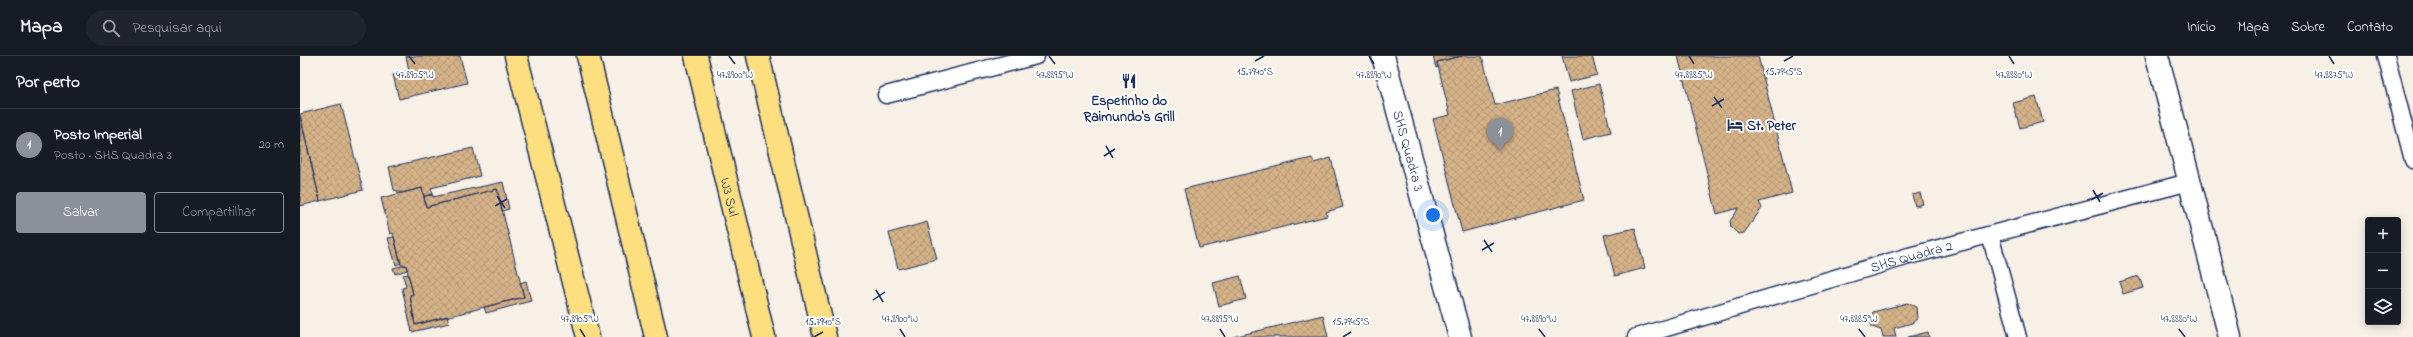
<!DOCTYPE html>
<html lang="pt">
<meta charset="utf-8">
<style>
:root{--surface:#171b24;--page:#20242c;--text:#f1f3f6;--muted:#9ea1a6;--line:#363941;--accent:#8c9099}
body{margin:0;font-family:"Indie Flower",sans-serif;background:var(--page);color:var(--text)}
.controls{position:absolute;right:12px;bottom:12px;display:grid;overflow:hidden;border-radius:4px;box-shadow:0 2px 10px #0003}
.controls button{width:36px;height:36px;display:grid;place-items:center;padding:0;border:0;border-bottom:1px solid var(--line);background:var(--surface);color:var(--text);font:20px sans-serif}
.you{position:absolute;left:1133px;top:159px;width:14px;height:14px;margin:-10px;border:3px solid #fff;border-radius:50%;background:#1a73e8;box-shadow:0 0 0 6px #1a73e833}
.badge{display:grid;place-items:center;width:26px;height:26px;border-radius:50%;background:var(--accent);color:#fff;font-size:13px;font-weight:700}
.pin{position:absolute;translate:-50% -33px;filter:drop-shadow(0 1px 2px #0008)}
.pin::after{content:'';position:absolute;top:21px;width:14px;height:12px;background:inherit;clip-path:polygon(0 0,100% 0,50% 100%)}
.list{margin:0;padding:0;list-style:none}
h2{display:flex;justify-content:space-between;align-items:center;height:52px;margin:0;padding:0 16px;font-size:17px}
h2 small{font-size:13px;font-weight:400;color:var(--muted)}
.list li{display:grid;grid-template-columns:26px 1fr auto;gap:12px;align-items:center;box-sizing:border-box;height:72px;padding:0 16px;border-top:1px solid var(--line)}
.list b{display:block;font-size:15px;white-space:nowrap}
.list p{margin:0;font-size:13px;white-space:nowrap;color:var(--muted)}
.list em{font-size:13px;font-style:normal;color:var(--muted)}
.actions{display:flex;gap:8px;padding:12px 16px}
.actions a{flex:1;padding:9px 0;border:1px solid var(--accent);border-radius:4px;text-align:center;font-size:14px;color:var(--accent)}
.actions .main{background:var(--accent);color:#fff}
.icon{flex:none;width:22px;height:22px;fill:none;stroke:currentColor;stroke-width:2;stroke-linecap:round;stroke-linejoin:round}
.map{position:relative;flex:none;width:2113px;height:281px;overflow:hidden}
header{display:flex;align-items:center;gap:24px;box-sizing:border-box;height:56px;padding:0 20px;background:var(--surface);border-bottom:1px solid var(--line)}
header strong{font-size:19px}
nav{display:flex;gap:22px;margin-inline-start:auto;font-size:14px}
.search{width:280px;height:36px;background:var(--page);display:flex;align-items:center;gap:10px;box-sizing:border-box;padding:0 14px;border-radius:22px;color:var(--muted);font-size:15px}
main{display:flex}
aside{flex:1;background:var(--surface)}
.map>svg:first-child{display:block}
.building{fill:url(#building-cross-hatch);stroke:#1b2f5e}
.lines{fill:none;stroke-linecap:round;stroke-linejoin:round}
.service-casing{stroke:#1b2f5e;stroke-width:19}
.tertiary-casing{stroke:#1b2f5e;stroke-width:25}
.primary-casing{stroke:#1b2f5e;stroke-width:25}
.trunk-casing{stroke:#1b2f5e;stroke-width:25}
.service{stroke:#fff;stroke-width:16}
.tertiary{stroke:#fff;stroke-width:22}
.primary{stroke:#fddf80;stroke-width:22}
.trunk{stroke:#fddf80;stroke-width:22}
.ticks{fill:none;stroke:#1b2f5e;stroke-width:1.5}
.labels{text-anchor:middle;stroke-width:4;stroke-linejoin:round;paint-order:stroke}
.poi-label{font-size:14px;font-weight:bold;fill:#1b2f5e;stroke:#fff}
.street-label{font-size:14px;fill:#1b2f5e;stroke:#fff}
.ticks-label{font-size:10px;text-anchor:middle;fill:#1b2f5e;stroke:#fff;stroke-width:4;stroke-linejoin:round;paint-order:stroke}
</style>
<header>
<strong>Mapa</strong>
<div class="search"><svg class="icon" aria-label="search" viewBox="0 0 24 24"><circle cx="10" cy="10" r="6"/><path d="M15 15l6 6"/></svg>Pesquisar aqui</div>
<nav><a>Início</a><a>Mapa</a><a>Sobre</a><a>Contato</a></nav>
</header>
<main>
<aside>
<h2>Por perto<small></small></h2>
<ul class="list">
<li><span class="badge">1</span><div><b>Posto Imperial</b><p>Posto · SHS Quadra 3</p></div><em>20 m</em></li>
</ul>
<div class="actions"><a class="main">Salvar</a><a>Compartilhar</a></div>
</aside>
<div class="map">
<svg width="2113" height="281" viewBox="0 0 2113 281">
<defs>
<pattern id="building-cross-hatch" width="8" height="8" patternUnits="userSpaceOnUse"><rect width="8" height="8" fill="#d5b287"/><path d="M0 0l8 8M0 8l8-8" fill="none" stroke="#b69977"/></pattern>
</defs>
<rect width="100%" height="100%" fill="#f7f0e7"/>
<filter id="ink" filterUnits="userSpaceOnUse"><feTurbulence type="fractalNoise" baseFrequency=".025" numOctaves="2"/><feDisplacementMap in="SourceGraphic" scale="8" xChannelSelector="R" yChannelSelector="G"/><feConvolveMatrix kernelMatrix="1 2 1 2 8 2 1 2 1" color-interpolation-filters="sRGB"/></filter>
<g filter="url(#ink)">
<!-- building -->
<path class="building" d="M106,0H160L167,27L99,43L93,19L109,15Z
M1133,0H1162L1137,6L1138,11L1136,12Z
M1162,0H1182L1195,49L1256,34L1284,144L1162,176L1133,63L1150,59L1137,6Z
M1262,0H1292L1297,19L1269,26Z
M1378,0H1458L1492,137L1459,146L1462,152L1444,177L1438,178L1431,171L1430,165L1439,152L1417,158Z
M1299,28L1311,76L1283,83L1271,35Z
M1736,41L1743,66L1720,72L1713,47Z
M41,48L63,134L20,145L0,58Z
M0,61L20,145L0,150Z
M173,92L180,120L131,132L133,138L124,140L122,132L102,137L94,134L89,111Z
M1012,102L1014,107L1031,102L1043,151L1026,156L1027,160L899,192L884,133Z
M203,126L209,153L202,155L197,133L126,151L124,140L133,139V141Z
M122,132L126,151L197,133L224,241L115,269L110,239L113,238L106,209H101L93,177L90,178L81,142Z
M1620,137L1623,148L1615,150L1612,139Z
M627,166L637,203L598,213L589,177Z
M1335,172L1345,212L1315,220L1304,179Z
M94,181L101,207L96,209L88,182Z
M106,209L107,214L95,218L93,212Z
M108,218L113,238L110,239L115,269L147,260L149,267L112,276L102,232L106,231L103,219Z
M940,220L946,243L919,250L913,227Z
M1839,220L1843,232L1823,238L1819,226Z
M226,225L231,245L186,257L184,251L224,241L220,227Z
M1607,247L1616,251L1617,263L1612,267L1594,272L1596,281H1583L1581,274L1572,271L1570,264L1573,256Z
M1023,259L1028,281H933Z
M1628,276L1629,281H1608Z"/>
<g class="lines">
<defs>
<g id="service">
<path d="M2086,0L2113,104"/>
<path d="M586,39L736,0"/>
<path d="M1690,179L1718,281"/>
<path id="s1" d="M1336,281L1609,200L1889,126"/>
</g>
<g id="tertiary">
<path id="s2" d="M1083,0L1160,281"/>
<path d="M1857,0L1930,281"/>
</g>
<g id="primary">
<path d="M288,0L356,281"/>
<path id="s3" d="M396,0L464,281"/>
</g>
<path id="trunk" d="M216,0L288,281
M458,0L525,281"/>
</defs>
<!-- service casing -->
<use href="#service" class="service-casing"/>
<!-- tertiary casing -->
<use href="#tertiary" class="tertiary-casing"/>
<!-- primary casing -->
<use href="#primary" class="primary-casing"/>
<!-- trunk casing -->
<use href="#trunk" class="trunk-casing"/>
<!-- service -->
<use href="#service" class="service"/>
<!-- tertiary -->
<use href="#tertiary" class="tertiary"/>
<!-- primary -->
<use href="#primary" class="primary"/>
<!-- trunk -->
<use href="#trunk" class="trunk"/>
</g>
</g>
<!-- ticks -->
<path class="ticks" d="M109,0L115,8M429,0L435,8M749,0L755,8M1069,0L1074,8M1389,0L1394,8M1709,0L1714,8M2029,0L2034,8M955,5L964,0M1484,5L1493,0M1414,41L1422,52M1412,50L1424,43M806,90L813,102M804,100L815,93M1793,134L1800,146M197,140L205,152M1791,144L1803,137M195,150L207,143M1184,184L1192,196M1182,194L1194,187M576,234L583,246M573,244L585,236M280,273L285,281M600,273L605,281M920,273L925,281M1239,273L1245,281M1559,273L1565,281M1879,273L1885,281M514,281L523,276M1043,281L1051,276"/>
<!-- icons -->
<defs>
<symbol id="restaurant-bare" viewBox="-9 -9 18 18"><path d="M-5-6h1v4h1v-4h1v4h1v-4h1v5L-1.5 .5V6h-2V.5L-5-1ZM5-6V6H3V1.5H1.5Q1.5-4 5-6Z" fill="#1b2f5e" stroke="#fff" stroke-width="2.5" paint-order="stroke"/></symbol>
<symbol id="hotel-bare" viewBox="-9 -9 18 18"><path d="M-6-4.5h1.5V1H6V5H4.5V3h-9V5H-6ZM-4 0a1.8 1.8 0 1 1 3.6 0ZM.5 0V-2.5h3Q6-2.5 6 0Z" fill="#1b2f5e" stroke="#fff" stroke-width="2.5" paint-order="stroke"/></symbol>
</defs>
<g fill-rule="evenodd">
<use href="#restaurant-bare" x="818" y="14" width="22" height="22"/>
<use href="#hotel-bare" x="1424" y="58" width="22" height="22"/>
</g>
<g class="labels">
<!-- poi labels -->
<g class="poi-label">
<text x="829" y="49">Espetinho do<tspan x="829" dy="16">Raimundo's Grill</tspan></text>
<text x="1447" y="74" text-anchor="start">St. Peter</text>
</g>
<!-- street labels -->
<g class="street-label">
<text dy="5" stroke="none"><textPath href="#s2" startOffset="98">SHS Quadra 3</textPath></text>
<text dy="5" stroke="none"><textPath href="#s3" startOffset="145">W3 Sul</textPath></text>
<text dy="5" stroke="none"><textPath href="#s1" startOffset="287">SHS Quadra 2</textPath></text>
</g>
</g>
<g class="ticks-label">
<text x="1484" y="19">15.7945°S</text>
<text x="955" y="19">15.7940°S</text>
<text x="115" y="22">47.8905°W</text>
<text x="1394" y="22">47.8885°W</text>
<text x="1714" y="22">47.8880°W</text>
<text x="435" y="22">47.8900°W</text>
<text x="755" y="22">47.8895°W</text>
<text x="1074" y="22">47.8890°W</text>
<text x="2034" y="22">47.8875°W</text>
<text x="280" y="266">47.8905°W</text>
<text x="600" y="266">47.8900°W</text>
<text x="920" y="266">47.8895°W</text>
<text x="1239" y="266">47.8890°W</text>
<text x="1559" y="266">47.8885°W</text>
<text x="1879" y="266">47.8880°W</text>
<text x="523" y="269">15.7940°S</text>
<text x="1051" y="269">15.7945°S</text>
</g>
</svg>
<div class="controls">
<button>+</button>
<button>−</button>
<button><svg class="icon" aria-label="layers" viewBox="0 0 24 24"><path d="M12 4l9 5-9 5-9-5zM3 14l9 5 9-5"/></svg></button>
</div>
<div class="you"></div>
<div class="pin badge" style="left:1200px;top:95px">1</div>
</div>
</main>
